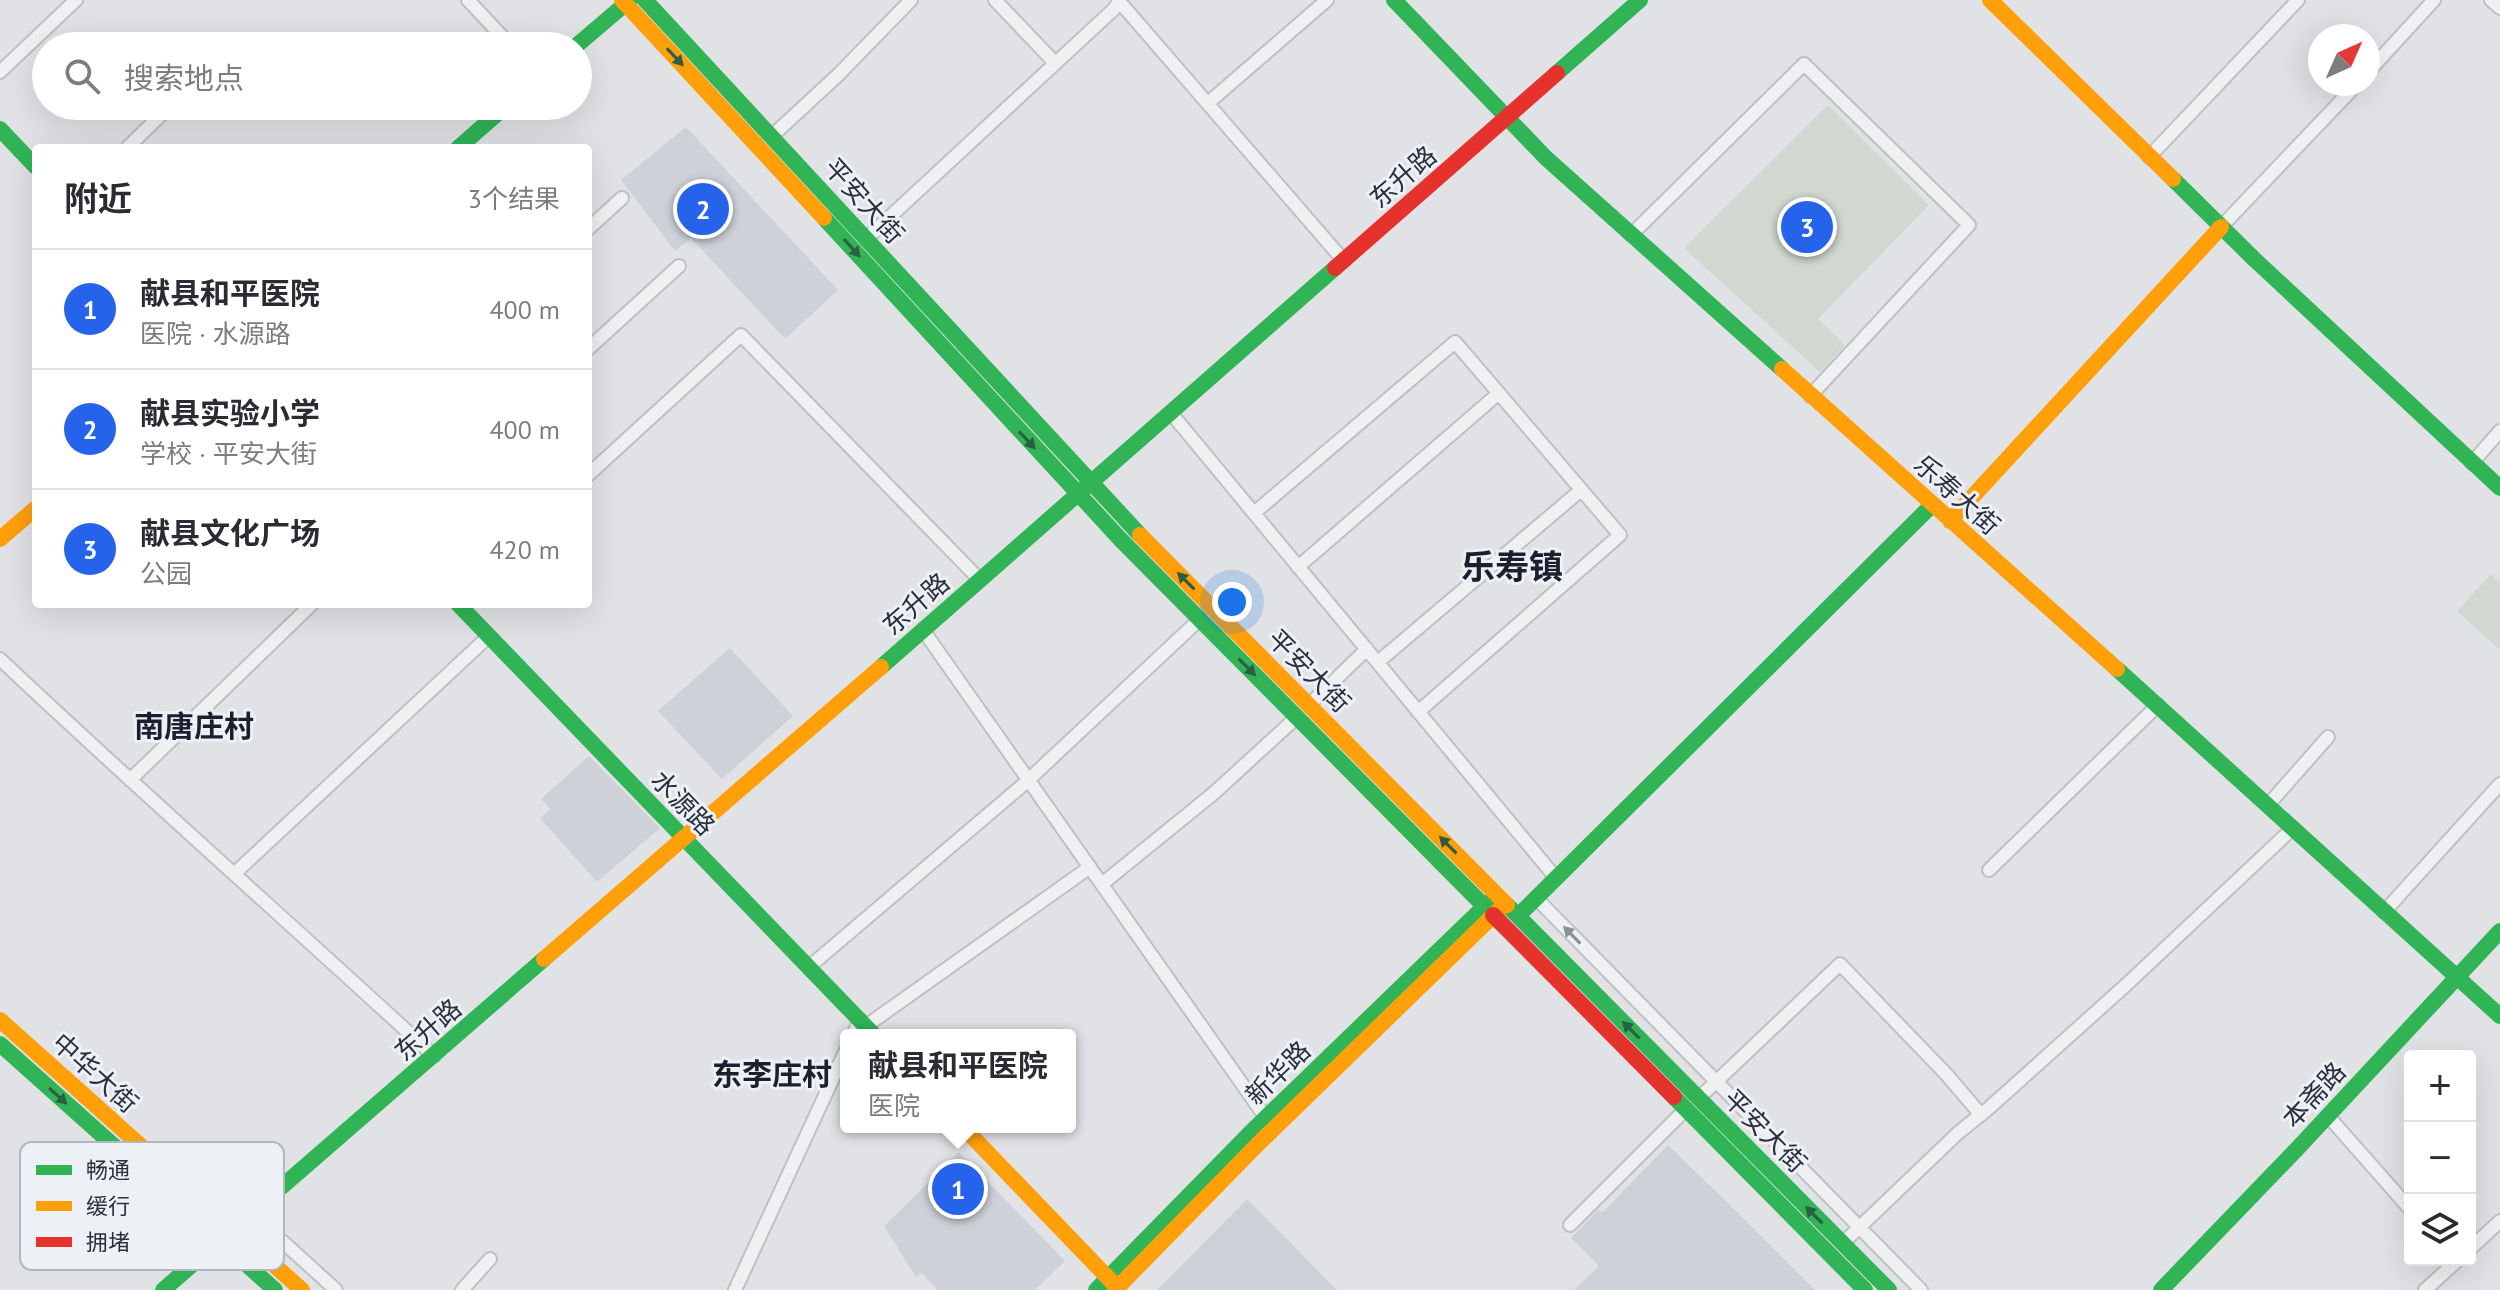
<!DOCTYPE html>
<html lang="zh">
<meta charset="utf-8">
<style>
:root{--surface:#fff;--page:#f7f7f7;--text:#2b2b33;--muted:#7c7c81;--line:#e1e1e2;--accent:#2563eb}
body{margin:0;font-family:"PT Sans","Noto Sans SC",sans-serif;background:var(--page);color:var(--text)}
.controls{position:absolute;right:24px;bottom:24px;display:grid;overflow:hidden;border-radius:8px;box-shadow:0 8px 32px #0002}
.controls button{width:72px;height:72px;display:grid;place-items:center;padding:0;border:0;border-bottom:2px solid var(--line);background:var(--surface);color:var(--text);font:40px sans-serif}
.compass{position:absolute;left:2308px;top:24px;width:72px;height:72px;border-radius:50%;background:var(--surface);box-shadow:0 8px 32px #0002;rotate:45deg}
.you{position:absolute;left:1232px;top:602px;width:28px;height:28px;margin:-20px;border:6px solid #fff;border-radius:50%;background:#1a73e8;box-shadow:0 0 0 12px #1a73e833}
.badge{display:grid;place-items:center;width:52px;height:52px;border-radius:50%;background:var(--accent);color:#fff;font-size:26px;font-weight:700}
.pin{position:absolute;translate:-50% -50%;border:4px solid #fff;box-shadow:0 2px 8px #0006}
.popup{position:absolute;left:840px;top:1029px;width:236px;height:104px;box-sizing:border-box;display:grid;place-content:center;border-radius:8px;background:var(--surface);filter:drop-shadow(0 2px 6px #0005);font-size:26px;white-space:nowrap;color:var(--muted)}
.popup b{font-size:30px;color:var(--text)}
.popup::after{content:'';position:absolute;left:50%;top:100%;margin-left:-16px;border:16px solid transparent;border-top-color:var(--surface)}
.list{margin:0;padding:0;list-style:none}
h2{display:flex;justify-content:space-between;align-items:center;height:104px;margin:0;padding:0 32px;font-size:34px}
h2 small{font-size:26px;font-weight:400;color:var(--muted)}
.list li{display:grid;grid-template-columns:52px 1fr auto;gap:24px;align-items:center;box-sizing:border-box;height:120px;padding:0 32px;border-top:2px solid var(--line)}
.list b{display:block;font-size:30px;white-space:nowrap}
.list p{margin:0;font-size:26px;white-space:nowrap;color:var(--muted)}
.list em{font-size:26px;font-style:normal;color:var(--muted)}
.icon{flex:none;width:44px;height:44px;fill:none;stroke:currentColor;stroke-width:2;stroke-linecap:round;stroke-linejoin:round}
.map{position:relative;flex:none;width:2500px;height:1290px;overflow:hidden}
.search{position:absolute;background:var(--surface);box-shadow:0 8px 32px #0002;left:32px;top:32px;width:560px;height:88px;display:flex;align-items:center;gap:20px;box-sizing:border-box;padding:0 28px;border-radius:44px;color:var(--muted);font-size:30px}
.panel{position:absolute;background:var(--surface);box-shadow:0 8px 32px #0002;left:32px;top:144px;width:560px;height:464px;border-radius:8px}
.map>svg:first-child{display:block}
.built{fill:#ced1d8}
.green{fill:#d0d8d0}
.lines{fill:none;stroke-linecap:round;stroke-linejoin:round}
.street-casing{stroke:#bec0c3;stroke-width:16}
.street{stroke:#eff0f1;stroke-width:12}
.fast{stroke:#30b455;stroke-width:16}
.slow{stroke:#ff9f0a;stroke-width:16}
.jam{stroke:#e5322d;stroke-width:16}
.oneway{fill:#2b5e45}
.oneway2{fill:#8c9097}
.labels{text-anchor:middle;stroke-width:6;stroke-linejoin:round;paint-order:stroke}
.street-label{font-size:26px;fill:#282f3d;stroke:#edf0f5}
.quarter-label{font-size:30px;font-weight:bold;fill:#1a202d;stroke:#edf0f5}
.district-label{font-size:34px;font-weight:bold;fill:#1a202d;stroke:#edf0f5}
.key{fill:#edf0f5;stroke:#b2b6be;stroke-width:2}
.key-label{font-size:22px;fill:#282f3d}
</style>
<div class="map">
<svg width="2500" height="1290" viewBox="0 0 2500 1290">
<rect width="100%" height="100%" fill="#e0e2e5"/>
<!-- built -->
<path class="built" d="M686,127L838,290L785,339L691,238L675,251L621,180Z
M730,648L793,716L722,779L658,711Z
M589,756L660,828L597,882L540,818L550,809L541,799Z
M1668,1145L1736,1211L1815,1290H1574L1599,1266L1571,1238L1598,1210L1602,1213Z
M959,1152L1065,1261L1035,1290H937L922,1273L916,1277L884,1226Z
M1247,1199L1337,1290H1157Z"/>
<!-- green -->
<path class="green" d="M1828,105L1929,205L1818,319L1845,345L1820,372L1684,248Z
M2491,574L2500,583V650L2457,611Z"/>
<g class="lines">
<defs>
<path id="street" d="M468,0L511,46
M995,0L1055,63
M1118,0L1344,261
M2491,0L2500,8
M0,72L76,0
M2368,72L2434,0
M1208,103L1327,0
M772,136L838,75L911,0
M127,148L170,106
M2149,157L2298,0
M2221,227L2357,84
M588,229L622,198
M1631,235L1804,64L1969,225L1810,396
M866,239L1114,9L1120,0
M588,349L679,266
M1171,413L1556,878
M2472,463L2500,431
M588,475L741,335L980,580
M1254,513L1455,342L1620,535L1418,712
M1298,567L1499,393
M923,630L1266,1118
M0,659C143,794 290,923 434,1056
M1378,662L1581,490
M1309,705L1367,649
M130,780L312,604
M2268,805L2328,737
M1989,870L2158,705
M235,873L489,636
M1102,884L1214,793L1297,717
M1536,898L1921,1290
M2384,912L2500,784
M809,967L1024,784L1200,619
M866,1026L1090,867
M853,1035L860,1020
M1699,1098L1840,964L1947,1075L1981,1115
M2328,1116L2410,1209
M1570,1225L1686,1109
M1843,1243L1958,1133L1989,1108L2126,985L2293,828
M252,1245L282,1241L336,1290
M2470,1249L2500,1221
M462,1290L490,1259
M735,1290L846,1050
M2425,1290L2458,1260"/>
</defs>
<!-- street casing -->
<use href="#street" class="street-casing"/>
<!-- street -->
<use href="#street" class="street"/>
<!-- fast -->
<path class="fast" d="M645,0L1140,535
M1394,0L1546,158L1782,369
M576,46L630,0
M1557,73L1640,0
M0,129L36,167
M458,148L506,106
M2173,179L2254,259L2500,488
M824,218L1121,540L1493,915
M458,604L874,1035
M881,667L1335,268
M2117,669L2500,1016
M1507,905L1889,1290
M1518,916L1932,505
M0,1044L275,1290
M1674,1097L1865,1290
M163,1290L544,959
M1096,1290L1250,1133L1490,901
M2161,1290L2296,1150L2500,931"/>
<!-- slow -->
<path class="slow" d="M622,0L824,218
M1990,0L2173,179
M1782,369L2117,669
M1950,521L2221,227
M1140,535L1507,905
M0,539L36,508
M544,959L881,667
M0,1020L302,1290
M963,1127L1114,1284
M1115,1290L1259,1143L1500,909"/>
<!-- jam -->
<path class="jam" d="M1335,268L1557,73
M1493,915L1674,1097"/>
</g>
<!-- one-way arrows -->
<defs><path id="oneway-solid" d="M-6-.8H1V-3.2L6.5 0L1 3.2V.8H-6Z" transform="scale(2)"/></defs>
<g class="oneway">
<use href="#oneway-solid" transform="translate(675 57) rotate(47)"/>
<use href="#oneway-solid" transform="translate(852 248) rotate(48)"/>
<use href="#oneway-solid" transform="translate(1027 440) rotate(47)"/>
<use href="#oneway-solid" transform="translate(1186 581) rotate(-135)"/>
<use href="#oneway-solid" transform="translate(1247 667) rotate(45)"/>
<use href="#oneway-solid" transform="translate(1448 845) rotate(-135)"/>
<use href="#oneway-solid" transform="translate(1631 1030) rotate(-135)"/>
<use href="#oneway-solid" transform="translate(58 1096) rotate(42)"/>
<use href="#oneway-solid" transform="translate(1814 1215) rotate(-135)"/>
</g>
<use class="oneway2" href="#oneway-solid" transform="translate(1572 935) rotate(-134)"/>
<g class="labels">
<!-- street labels -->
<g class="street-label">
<text transform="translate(1403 177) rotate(-41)" y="9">东升路</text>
<text transform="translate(864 201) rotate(48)" y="9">平安大街</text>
<text transform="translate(1957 495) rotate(42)" y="9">乐寿大街</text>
<text transform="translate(916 604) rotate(-41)" y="9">东升路</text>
<text transform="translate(1309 671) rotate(45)" y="9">平安大街</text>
<text transform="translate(683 803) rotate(46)" y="9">水源路</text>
<text transform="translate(428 1030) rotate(-41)" y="9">东升路</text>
<text transform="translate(95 1073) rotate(42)" y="9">中华大街</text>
<text transform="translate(1278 1073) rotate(-44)" y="9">新华路</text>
<text transform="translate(2314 1095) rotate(-47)" y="9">本斋路</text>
<text transform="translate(1765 1131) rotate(45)" y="9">平安大街</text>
</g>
<!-- quarter labels -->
<g class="quarter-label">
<text x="194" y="737">南唐庄村</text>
<text x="772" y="1085">东李庄村</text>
</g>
<!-- district labels -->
<g class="district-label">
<text x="1512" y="579">乐寿镇</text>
</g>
</g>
<!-- legend -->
<rect x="20" y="1142" width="264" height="128" rx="12" class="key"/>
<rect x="36" y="1165" width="36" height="10" fill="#30b455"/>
<rect x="36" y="1201" width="36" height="10" fill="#ff9f0a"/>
<rect x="36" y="1237" width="36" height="10" fill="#e5322d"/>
<g class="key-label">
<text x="86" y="1178">畅通</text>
<text x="86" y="1214">缓行</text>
<text x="86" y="1250">拥堵</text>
</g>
</svg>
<div class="controls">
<button>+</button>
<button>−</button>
<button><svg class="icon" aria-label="layers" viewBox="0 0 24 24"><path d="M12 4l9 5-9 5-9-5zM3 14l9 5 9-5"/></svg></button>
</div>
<svg class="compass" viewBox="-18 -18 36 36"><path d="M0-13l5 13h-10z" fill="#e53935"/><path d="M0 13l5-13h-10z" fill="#7c7c81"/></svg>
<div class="you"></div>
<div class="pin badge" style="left:958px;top:1189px">1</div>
<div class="popup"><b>献县和平医院</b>医院</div>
<div class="pin badge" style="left:703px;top:209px">2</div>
<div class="pin badge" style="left:1807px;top:227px">3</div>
<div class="search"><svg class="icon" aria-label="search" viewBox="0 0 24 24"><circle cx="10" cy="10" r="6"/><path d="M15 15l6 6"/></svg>搜索地点</div>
<section class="panel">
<h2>附近<small>3个结果</small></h2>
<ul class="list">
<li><span class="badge">1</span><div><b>献县和平医院</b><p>医院 · 水源路</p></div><em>400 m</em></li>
<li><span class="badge">2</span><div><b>献县实验小学</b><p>学校 · 平安大街</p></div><em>400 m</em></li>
<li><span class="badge">3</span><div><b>献县文化广场</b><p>公园</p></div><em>420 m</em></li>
</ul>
</section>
</div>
